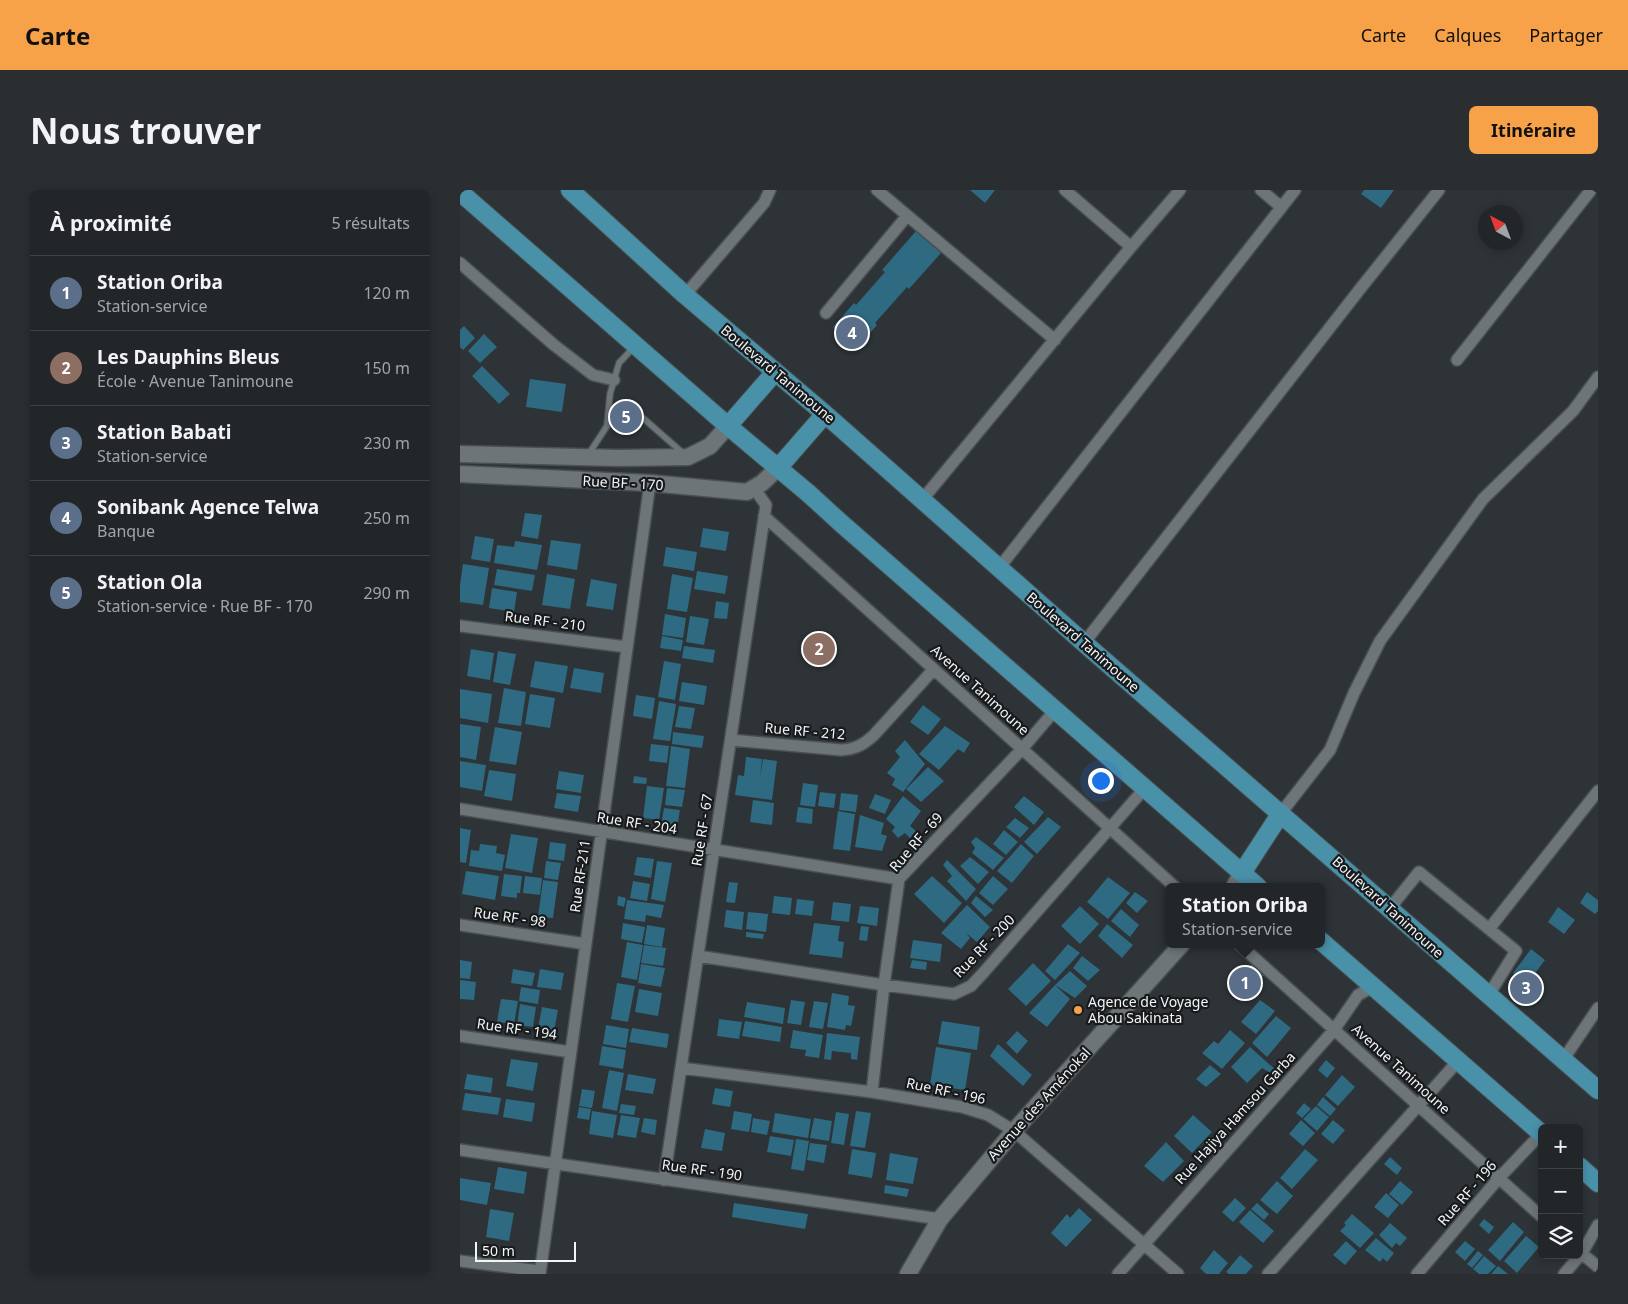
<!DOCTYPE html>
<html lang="fr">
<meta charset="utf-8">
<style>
:root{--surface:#222628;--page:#2a2e30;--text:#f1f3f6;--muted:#a2a5a8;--line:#3f4345;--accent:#f7a149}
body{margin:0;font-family:"Noto Sans",sans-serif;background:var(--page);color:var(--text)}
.controls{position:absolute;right:15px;bottom:15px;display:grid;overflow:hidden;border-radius:8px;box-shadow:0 2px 8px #0003}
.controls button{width:45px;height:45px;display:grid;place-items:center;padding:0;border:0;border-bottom:1px solid var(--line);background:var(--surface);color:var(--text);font:25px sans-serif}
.compass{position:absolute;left:1018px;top:15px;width:45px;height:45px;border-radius:50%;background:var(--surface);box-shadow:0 2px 8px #0003;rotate:319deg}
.scale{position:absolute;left:15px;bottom:12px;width:101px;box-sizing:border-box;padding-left:5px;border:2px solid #f1f5f7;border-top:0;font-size:14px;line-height:18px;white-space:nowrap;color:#f1f5f7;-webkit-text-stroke:4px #181a1c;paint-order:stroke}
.you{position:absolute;left:640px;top:590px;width:18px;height:18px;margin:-12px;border:4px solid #fff;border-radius:50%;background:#1a73e8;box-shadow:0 0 0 8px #1a73e833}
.badge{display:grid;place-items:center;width:32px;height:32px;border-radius:50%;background:var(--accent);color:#fff;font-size:16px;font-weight:700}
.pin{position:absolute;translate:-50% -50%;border:2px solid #fff;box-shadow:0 1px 5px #0006}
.popup{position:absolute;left:705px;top:693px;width:160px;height:65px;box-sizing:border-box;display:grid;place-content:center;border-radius:8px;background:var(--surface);filter:drop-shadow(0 1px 4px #0005);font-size:16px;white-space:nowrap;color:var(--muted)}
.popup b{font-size:19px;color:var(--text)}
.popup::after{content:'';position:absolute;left:50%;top:100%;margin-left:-10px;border:10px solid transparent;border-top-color:var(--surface)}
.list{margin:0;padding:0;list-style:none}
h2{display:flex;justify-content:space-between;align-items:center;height:65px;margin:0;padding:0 20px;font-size:21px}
h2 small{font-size:16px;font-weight:400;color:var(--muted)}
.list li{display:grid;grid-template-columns:32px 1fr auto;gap:15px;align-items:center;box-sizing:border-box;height:75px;padding:0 20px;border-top:1px solid var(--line)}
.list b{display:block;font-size:19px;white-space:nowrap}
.list p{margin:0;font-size:16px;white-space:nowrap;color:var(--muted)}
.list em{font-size:16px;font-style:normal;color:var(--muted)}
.icon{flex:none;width:28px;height:28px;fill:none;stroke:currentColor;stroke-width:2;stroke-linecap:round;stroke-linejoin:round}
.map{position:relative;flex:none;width:1138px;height:1084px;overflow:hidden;border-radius:8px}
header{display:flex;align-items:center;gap:30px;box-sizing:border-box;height:70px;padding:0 25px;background:var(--accent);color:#111}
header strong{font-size:24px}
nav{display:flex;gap:28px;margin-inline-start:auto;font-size:18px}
.intro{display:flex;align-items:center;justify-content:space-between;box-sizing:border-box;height:120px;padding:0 30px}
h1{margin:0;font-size:35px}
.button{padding:12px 22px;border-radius:8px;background:var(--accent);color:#111;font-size:18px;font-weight:700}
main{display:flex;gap:30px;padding:0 30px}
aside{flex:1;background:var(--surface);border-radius:8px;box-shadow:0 2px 8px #0003}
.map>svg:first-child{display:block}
.building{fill:#2e6a81}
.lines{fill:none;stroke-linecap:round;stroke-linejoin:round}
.lane-casing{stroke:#4a4f51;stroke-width:8}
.street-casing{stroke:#4a4f51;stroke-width:14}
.secondary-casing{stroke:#4a4f51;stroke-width:19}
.primary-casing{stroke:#4a4f51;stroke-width:20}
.lane{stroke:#6e7578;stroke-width:5.5}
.street{stroke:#6e7578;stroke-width:11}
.secondary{stroke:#6e7578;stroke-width:16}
.primary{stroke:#4990a9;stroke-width:18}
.poi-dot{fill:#f7a149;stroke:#181a1c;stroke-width:2}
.labels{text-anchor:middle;stroke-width:4.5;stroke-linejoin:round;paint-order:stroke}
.street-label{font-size:14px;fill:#f1f5f7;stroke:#181a1c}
.poi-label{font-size:14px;fill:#f1f5f7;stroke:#181a1c;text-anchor:start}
</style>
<header>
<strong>Carte</strong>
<nav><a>Carte</a><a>Calques</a><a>Partager</a></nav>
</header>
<div class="intro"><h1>Nous trouver</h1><a class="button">Itinéraire</a></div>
<main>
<aside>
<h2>À proximité<small>5 résultats</small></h2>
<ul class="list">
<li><span class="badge" style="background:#5c6f8a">1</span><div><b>Station Oriba</b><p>Station-service</p></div><em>120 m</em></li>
<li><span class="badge" style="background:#8d6e63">2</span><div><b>Les Dauphins Bleus</b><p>École · Avenue Tanimoune</p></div><em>150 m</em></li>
<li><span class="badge" style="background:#5c6f8a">3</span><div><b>Station Babati</b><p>Station-service</p></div><em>230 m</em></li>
<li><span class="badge" style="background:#5c6f8a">4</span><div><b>Sonibank Agence Telwa</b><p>Banque</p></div><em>250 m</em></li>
<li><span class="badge" style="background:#5c6f8a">5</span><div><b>Station Ola</b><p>Station-service · Rue BF - 170</p></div><em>290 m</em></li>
</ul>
</aside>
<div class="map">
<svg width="1138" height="1084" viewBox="0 0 1138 1084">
<rect width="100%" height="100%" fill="#2d3336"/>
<!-- building -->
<path class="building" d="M510,0H535L525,13Z
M904,0H934L921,18L901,4Z
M456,41L481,63L449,99L447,97L415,133L417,135L397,158L373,137L394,113L396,115L425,82L422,80Z
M4,136L15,148L3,160L0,157V140Z
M24,144L37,157L20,173L8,161Z
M22,176L50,204L39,214L12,186Z
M70,189L106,194L102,222L66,217Z
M147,213L180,218L177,235L144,230Z
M65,323L82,325L78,349L61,346Z
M243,338L269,342L266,361L240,357Z
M15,346L34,349L30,372L11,369Z
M91,350L121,354L117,380L87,375Z
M55,351L82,355L77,380L34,373L37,355L54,357Z
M206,357L237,362L234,381L203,376Z
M3,374L29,378L23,415L0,412V395Z
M37,379L75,385L72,401L34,395Z
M237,381L268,386L265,404L234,399Z
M87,384L115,389L110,419L82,415Z
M212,384L233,388L227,422L207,419Z
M131,389L157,394L153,420L126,416Z
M32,398L57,402L54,422L29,418Z
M256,411L269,413L267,429L254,428Z
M205,424L226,428L223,448L202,445Z
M230,426L249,429L244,455L226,452Z
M202,446L223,450L221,461L200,458Z
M224,456L255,460L253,473L222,468Z
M11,459L34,463L30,490L7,486Z
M38,461L56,464L50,495L33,492Z
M75,471L108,476L103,503L70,497Z
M204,471L221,474L215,510L198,507Z
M114,478L144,483L141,503L110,498Z
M222,492L247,496L244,515L219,511Z
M44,498L66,502L61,536L38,533Z
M0,499L32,504L28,533L0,528Z
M70,504L95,508L90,538L65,534Z
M176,505L195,508L192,529L173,526Z
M199,511L216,514L210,551L193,549Z
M463,515L481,529L468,545L450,532Z
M219,516L235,518L231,539L215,537Z
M0,534L21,537L16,570L0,567Z
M485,536L510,553L504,563L498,559L479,580L459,564Z
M35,537L62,542L56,575L29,571Z
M213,542L244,546L242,558L212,554Z
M445,550L465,574L443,602L432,595L435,589L427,583L440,567L435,561Z
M191,554L209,556L207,573L189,571Z
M211,556L230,559L225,598L206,596Z
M286,567L302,569L300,588L303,569L317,571L312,610L275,605L278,585L284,586Z
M0,571L26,575L22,601L0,597Z
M468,577L484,591L461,612L446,599Z
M29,580L56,584L52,611L24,606Z
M99,581L124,585L121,603L96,599Z
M174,586L187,588L186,594L173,593Z
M343,593L358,595L355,617L340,615Z
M187,596L204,598L199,630L183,628Z
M207,598L225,600L222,617L205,615Z
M360,602L376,604L374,618L358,616Z
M97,603L121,606L118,622L94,618Z
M381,603L398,605L396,622L379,620Z
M415,604L431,610L425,624L409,618Z
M443,606L461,621L450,636L456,641L450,648L445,643L438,648L432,641L435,637L426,629Z
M564,606L584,622L574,635L554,617Z
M293,610L314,613L312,635L290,632Z
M338,617L353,619L352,634L336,632Z
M204,618L220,620L217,638L201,636Z
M378,621L395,624L390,661L373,659Z
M400,625L424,633L421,644L427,646L422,661L395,657Z
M588,627L601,637L577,664L564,652Z
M555,628L569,638L560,648L546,637Z
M0,638L11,640L6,673L0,672Z
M544,640L558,652L546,665L533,654Z
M51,644L78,648L72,683L45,678Z
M516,647L544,668L533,680L512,663L515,658L511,652Z
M90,652L106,654L104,671L88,669Z
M20,654L37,656L36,663L45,665L42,681L9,676L11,660L19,661Z
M561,654L574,666L552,693L537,681Z
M177,667L194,669L191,688L174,685Z
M510,667L529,682L518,694L500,676Z
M487,670L516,699L506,711L487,691L492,686L483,675Z
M86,671L101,673L98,690L84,688Z
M197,671L212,673L205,712L191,709Z
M6,681L39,686L35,710L2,704Z
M44,684L62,686L60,703H57V708L41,706Z
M65,686L82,688L80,705L63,703Z
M472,686L502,713L484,733L454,704Z
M533,686L548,699L533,715L519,703Z
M648,687L670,703L648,729L627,712Z
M83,690L98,692L93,728L78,727Z
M173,691L190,694L187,711L170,708Z
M269,692L278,693L275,713L266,712Z
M675,702L688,711L677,723L666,713Z
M1127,702L1138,710V721L1135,724L1120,713Z
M158,706L166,708L164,717L157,715Z
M314,706L332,708L330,725L312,723Z
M516,706L533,720L525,727L511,713Z
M337,709L354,711L352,726L335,724Z
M167,710L204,715L201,728L186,725L185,732L164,729Z
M373,712L391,714L389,732L371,730Z
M507,715L530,737L517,752L506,743L510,748L501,759L481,743Z
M400,716L419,718L417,736L397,733Z
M620,716L639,734L620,754L601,736Z
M1098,717L1115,730L1104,744L1088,732Z
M661,719L679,735L670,747L651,731Z
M266,720L284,722L282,740L264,737Z
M288,722L308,724L306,742L286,739Z
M163,733L185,737L182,753L161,749Z
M354,733L380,736L378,751L384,752L382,768L349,764Z
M647,734L673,755L662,768L638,746Z
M187,735L205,738L202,757L184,754Z
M401,736L409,737L407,751L399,750Z
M286,742L304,744L303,749L286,747Z
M453,750L482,754L480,772L450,768Z
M167,752L183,755L177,790L161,787Z
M608,754L620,763L595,790L585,781Z
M184,755L206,758L203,776L181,773Z
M1071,759L1085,770L1067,794L1053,783Z
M622,766L640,780L628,791L613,778Z
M0,770L12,772L10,789L0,788Z
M452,770L467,772L466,780L450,778Z
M573,773L591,791L566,816L548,799Z
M181,774L205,778L201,797L178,793Z
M792,774L804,785L787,804L775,793Z
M53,779L75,783L72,796L51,793Z
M80,779L104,783L101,800L77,797Z
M610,781L627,796L615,808L595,795Z
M0,790L16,792L14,810L0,809Z
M157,793L175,796L168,832L151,829Z
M595,795L610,809L587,837L569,823Z
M61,797L80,800L78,814L59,811Z
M179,799L202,803L198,826L175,822Z
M372,803L389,806L388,815L395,816L391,836L386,835L385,840L367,837Z
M41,809L58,811L54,834L37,832Z
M331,810L345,812L341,835L327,833Z
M800,810L815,821L796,844L781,832Z
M354,811L368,813L363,839L349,837Z
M287,812L325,818L323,834L284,827Z
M60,814L76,817L73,837L57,835Z
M82,817L98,820L94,841L78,838Z
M816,826L831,838L807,867L792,853Z
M259,829L282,832L279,849L257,846Z
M285,831L322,837L320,852L282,846Z
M482,831L520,837L517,860L478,854Z
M146,835L169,839L166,858L143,854Z
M172,838L209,844L207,858L169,852Z
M333,840L363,845L359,868L345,866L346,860L330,858Z
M770,840L785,853L762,879L742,863L754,851L758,854Z
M557,841L568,851L557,864L546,853Z
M367,843L400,847L397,870L391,869V863L372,861L371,870L364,869Z
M538,854L572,885L563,896L530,866Z
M142,856L166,860L163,879L139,875Z
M476,857L511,863L505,900L470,895Z
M790,857L818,882L814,885L802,878L787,893L771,877Z
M51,869L78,873L73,901L46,896Z
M866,870L875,878L867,888L858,880Z
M750,875L761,884L746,897L736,889Z
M149,880L164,883L157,921L142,918Z
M7,884L33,888L31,903L4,899Z
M168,884L196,889L193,904L165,900Z
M882,885L895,897L878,916L865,905Z
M255,898L273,901L270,917L252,914Z
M122,899L135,901L132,918L119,916Z
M5,903L41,908L38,925L2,920Z
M863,907L876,919L870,926L857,915Z
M46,909L75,913L72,932L43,927Z
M844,913L851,919L842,928L836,923Z
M161,914L176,916L174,925L159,923Z
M856,916L869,927L857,941L843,929Z
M119,917L131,919L129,930L117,928Z
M132,921L157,925L153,948L129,944Z
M274,921L292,924L289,942L271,939Z
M396,921L411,923L405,958L390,956Z
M376,922L389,924L384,955L371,953Z
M315,923L351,929L348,948L312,942Z
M161,925L180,928L176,948L157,945Z
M733,925L752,942L732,963L714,946Z
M184,928L197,930L195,945L181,942Z
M293,928L310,931L307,945L291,942Z
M354,928L372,931L369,951L350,948Z
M841,930L855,943L843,956L829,944Z
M873,930L885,940L873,954L861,944Z
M245,939L265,943L262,961L241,958Z
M310,946L334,950L331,966L307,962Z
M336,949L349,951L344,981L331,979Z
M706,952L724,971L703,992L684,976Z
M350,953L367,955L364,973L347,970Z
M392,959L416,963L412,988L388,984Z
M845,959L858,970L832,999L820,988Z
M430,963L458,968L453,994L426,990Z
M930,967L942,978L937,985L924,974Z
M38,977L67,982L64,1004L34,999Z
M0,988L31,993L27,1015L0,1010Z
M817,991L833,1006L817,1024L800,1010Z
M940,991L953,1002L942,1015L929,1004Z
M425,995L449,999L447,1007L424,1003Z
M926,1003L939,1015L928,1028L914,1017Z
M775,1008L786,1018L773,1032L762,1022Z
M274,1013L348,1024L345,1039L272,1027Z
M797,1013L809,1024L804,1030L791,1019Z
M619,1018L632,1030L606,1057L591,1043L607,1024L610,1028Z
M30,1019L54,1023L49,1051L26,1047Z
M790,1020L814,1041L803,1053L779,1032Z
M892,1024L914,1043L900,1058L880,1041L886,1035L884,1033Z
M1024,1029L1034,1037L1029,1044L1019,1035Z
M1053,1032L1064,1042L1040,1071L1028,1060Z
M930,1033L947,1048L940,1056L936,1053L932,1058L919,1045Z
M1066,1046L1079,1057L1057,1083L1044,1071Z
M916,1048L934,1063L927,1072L923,1068L920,1072L905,1060Z
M886,1051L897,1061L885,1075L873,1065Z
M1005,1051L1015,1059L1005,1071L995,1062Z
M754,1060L768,1073L759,1084H746L740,1078Z
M1018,1061L1023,1065L1012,1078L1007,1074Z
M780,1065L793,1076L786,1084H769L766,1082Z
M1024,1066L1036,1076L1028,1084H1019L1013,1079Z
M1038,1076L1048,1084H1031Z"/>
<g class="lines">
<defs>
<path id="lane" d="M148,226L183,228L224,264
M128,265L147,236L150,204L159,173L174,157"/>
<path id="street" d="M417,0L595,150
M605,0L671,57
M801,0L821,17
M0,73L94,155L133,185L154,190
M225,105L304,13L310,0
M366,123L447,26
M997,170L1131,0
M462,310L671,57L720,0
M304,326L715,697
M539,378L835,0
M0,436L167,457
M624,453L900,99L979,0
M271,550L381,560C396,559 403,555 414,545L474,479
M0,619L439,689
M821,623L870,560L894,503L920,451L1023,309L1113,221L1138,187
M930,718L959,682L1056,761L1028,806
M0,735L126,754
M1029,739L1138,601
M779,754L1082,1027
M238,766L424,795L494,804L511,796L524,782L685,598
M0,846L111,862
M1103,870L1138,818
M221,878L412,902L502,917L528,925L554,941L718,1084
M412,902L424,795L439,689L562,559L596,519
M0,960L480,1029
M204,990L306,315L294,298
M1119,1061L1138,1077
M0,1071L80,1081
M80,1084L190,293
M658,1084L874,840L898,805L909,799L908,791
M808,1084L999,870
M957,1084L1039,988L1077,948L1082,944
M1104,1084L1122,1063L1138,1035"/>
<path id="secondary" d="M0,264L158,268L228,267L250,256L268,236
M0,284L190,293L287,302L302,293L318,278
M774,697L782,683
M448,1084L480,1029L554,941L722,754"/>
<path id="primary" d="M110,0L225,105L365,224L624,453L1138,900
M0,2L268,236L348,303L382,334L798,697
M268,236L315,182
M318,278L365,224
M782,683L821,623
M861,751L1082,944
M1119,976L1138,993"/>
</defs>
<!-- lane casing -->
<use href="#lane" class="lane-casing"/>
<!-- street casing -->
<use href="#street" class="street-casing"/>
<!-- secondary casing -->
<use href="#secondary" class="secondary-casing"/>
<!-- primary casing -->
<use href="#primary" class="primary-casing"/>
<!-- lane -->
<use href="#lane" class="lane"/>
<!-- street -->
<use href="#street" class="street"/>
<!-- secondary -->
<use href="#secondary" class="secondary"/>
<!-- primary -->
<use href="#primary" class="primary"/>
</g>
<!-- markers -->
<circle class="poi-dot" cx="618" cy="820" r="5"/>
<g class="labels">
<!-- street labels -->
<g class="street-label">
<text transform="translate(318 184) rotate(40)" y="5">Boulevard Tanimoune</text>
<text transform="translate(163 293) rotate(3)" y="5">Rue BF - 170</text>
<text transform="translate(85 431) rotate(7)" y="5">Rue RF - 210</text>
<text transform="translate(623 452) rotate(41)" y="5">Boulevard Tanimoune</text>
<text transform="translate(520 500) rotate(42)" y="5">Avenue Tanimoune</text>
<text transform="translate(345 541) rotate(5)" y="5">Rue RF - 212</text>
<text transform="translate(177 633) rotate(9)" y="5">Rue RF - 204</text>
<text transform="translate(242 640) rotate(-81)" y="5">Rue RF - 67</text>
<text transform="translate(456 652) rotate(-49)" y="5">Rue RF - 69</text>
<text transform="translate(120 686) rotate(-82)" y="5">Rue RF-211</text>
<text transform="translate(928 717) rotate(42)" y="5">Boulevard Tanimoune</text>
<text transform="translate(50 727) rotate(8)" y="5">Rue RF - 98</text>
<text transform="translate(524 756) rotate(-46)" y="5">Rue RF - 200</text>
<text transform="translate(57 839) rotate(8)" y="5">Rue RF - 194</text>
<text transform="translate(941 879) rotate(42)" y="5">Avenue Tanimoune</text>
<text transform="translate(486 901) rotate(12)" y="5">Rue RF - 196</text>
<text transform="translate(579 914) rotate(-48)" y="5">Avenue des Aménokal</text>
<text transform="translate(775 928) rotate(-48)" y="5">Rue Hajiya Hamsou Garba</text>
<text transform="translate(242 980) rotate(8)" y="5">Rue RF - 190</text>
<text transform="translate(1007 1003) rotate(-49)" y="5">Rue RF - 196</text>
</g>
<!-- poi labels -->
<g class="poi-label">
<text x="628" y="817">Agence de Voyage<tspan x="628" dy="16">Abou Sakinata</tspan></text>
</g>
</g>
</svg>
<div class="controls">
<button>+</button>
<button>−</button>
<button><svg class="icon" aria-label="layers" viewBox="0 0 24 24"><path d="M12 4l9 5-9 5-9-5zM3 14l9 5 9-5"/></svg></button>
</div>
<svg class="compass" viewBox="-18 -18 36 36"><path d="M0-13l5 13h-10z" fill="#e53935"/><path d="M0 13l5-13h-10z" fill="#a2a5a8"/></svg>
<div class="scale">50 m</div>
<div class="you"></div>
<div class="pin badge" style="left:785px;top:793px;background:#5c6f8a">1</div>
<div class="popup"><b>Station Oriba</b>Station-service</div>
<div class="pin badge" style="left:359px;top:459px;background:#8d6e63">2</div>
<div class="pin badge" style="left:1066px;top:798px;background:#5c6f8a">3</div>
<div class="pin badge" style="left:392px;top:143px;background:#5c6f8a">4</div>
<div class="pin badge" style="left:166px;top:227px;background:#5c6f8a">5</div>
</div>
</main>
